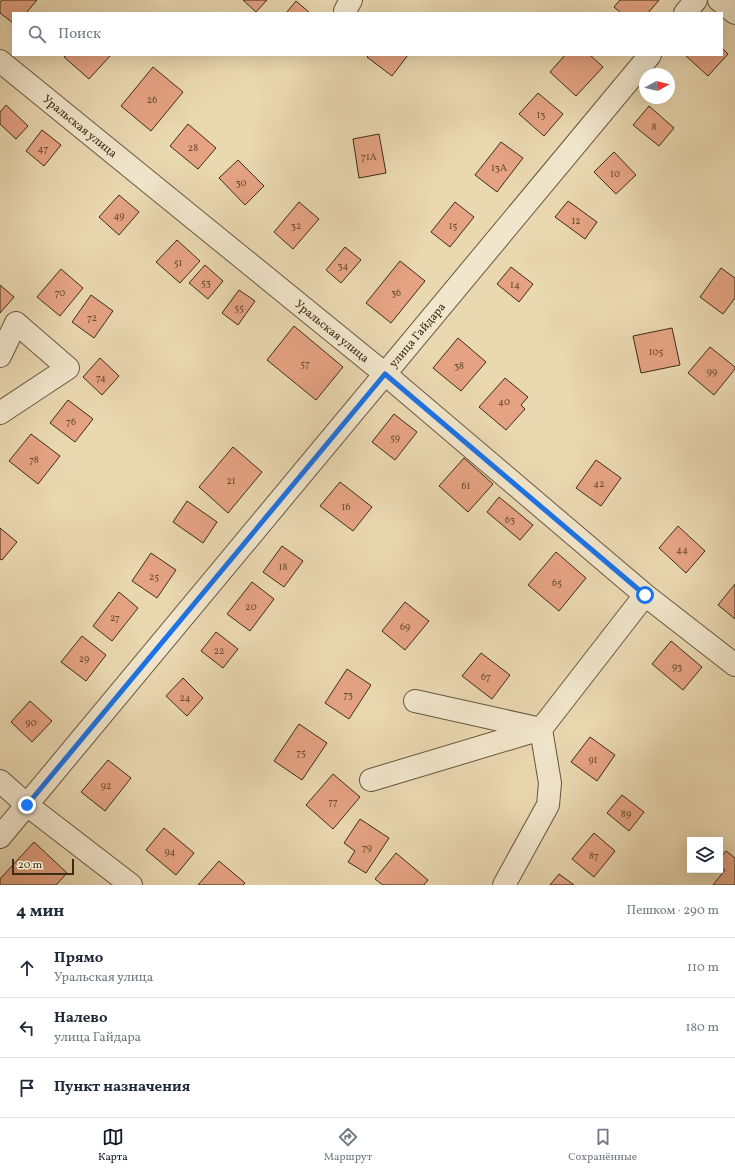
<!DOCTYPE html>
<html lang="ru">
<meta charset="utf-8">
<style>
:root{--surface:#fff;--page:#f6f6f7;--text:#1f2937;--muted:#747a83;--line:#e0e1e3;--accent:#111827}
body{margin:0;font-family:Vollkorn,serif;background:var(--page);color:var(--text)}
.controls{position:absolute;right:12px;bottom:12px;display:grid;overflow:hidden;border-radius:0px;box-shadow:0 4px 16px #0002}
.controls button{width:36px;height:36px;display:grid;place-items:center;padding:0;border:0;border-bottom:1px solid var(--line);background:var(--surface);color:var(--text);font:20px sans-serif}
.compass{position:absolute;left:639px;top:68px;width:36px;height:36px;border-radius:50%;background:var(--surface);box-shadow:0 4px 16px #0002;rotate:82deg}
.scale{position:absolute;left:12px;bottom:10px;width:62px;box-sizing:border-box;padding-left:4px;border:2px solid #3b2c18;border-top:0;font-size:11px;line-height:14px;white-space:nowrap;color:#3b2c18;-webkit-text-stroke:3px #f1e6cc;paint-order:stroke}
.stop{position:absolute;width:12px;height:12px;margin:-9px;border:3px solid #1a73e8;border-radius:50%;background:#fff}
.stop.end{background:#1a73e8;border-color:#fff;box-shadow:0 1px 4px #0008}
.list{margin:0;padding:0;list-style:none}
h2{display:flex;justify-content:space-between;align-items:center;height:52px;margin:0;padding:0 16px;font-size:17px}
h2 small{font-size:13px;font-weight:400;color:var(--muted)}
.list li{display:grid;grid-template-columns:26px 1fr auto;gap:12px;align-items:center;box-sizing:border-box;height:60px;padding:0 16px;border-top:1px solid var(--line)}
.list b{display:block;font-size:15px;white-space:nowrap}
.list p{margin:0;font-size:13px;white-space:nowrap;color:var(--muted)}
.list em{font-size:13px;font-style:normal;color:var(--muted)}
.icon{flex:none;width:22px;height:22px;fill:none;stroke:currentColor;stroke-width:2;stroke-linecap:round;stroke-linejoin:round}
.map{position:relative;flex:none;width:735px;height:885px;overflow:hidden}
.search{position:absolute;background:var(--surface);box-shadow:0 4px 16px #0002;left:12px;right:12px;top:12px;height:44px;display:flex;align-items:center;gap:10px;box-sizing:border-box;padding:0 14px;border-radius:0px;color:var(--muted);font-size:15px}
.sheet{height:232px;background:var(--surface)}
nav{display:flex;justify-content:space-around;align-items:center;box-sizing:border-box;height:56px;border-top:1px solid var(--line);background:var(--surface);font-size:11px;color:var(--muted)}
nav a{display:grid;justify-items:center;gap:2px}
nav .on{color:var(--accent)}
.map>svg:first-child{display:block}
.building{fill:#e5a383;stroke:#3b2c18}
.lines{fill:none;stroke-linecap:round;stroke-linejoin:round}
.minor-casing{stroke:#67573e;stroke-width:24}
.tertiary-casing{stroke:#67573e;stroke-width:24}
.minor{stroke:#f1e6cc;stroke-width:22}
.tertiary{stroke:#f1e6cc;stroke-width:22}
.route{stroke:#1a73e8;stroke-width:5}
.labels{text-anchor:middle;stroke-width:4;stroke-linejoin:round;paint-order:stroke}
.number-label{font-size:10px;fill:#664a33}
.street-label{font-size:12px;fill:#3b2c18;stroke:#f1e6cc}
</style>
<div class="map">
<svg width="735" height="885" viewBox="0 0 735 885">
<rect width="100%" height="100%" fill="#ead8b1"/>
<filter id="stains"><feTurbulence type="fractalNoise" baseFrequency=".005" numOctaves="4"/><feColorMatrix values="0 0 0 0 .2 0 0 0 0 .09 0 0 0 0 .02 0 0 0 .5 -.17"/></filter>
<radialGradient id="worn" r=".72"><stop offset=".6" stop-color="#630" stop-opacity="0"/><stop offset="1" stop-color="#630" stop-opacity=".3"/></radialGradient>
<!-- building -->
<path class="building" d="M2,0H37L26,13H13V23L0,13V2Z
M243,0H267L256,12Z
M620,0H659L648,13H621L614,7Z
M296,1L310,13H286Z
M722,48L728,54L708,76L685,55H722Z
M66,55H109L110,56L89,79L64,57Z
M369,55H408L392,76L367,57Z
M565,55H590L603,67L576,96L550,72Z
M153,67L183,92L151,131L121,106Z
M538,93L563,114L544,136L519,114Z
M6,105L28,126L16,139L0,124V112Z
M649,106L674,128L659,146L633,125Z
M188,124L216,148L198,169L170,146Z
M42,130L61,145L44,166L26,151Z
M379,134L386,173L359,178L353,139Z
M501,142L523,158L497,192L475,175Z
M614,152L636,175L616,194L594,172Z
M238,160L264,186L245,205L219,178Z
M119,195L139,212L119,235L99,217Z
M568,201L597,222L585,239L555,217Z
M299,202L319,219L293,249L274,232Z
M455,202L474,217L450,247L431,232Z
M177,240L200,261L180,283L156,262Z
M345,247L361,260L341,283L326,270Z
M400,261L425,281L391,323L366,303Z
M205,265L223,281L208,299L189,283Z
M511,267L533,284L519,302L497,284Z
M721,268L735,278V298L723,314L700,297Z
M61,269L83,288L60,316L37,297Z
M0,285L14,297L0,313Z
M239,290L255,301L238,325L222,313Z
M91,295L113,311L94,338L72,322Z
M294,326L343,367L316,400L267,360Z
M672,328L680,365L641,373L633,336Z
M458,338L486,362L461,391L433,368Z
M710,347L735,367V369L714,395L688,373Z
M100,358L119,376L102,395L83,377Z
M505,378L528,397L521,405L525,409L506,430L479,407Z
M68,400L93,419L75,442L50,423Z
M394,414L417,432L395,460L372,442Z
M31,434L60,456L38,484L9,461Z
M233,447L262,472L228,513L199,487Z
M464,458L493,484L468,512L439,486Z
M596,460L621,478L601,506L576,488Z
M340,482L372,507L353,531L320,506Z
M499,497L533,525L520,540L487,512Z
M187,501L217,522L203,543L173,522Z
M678,526L705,551L686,573L659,548Z
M0,528L17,542L2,560L0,559Z
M282,546L303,561L284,587L263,572Z
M556,552L586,578L559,611L528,585Z
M151,553L176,570L157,598L132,581Z
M252,582L274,599L250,631L227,614Z
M735,584V619L718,605Z
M119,592L138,608L112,641L93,626Z
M405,602L429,621L405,650L382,631Z
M216,632L238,649L223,668L201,651Z
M82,636L106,655L86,681L61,662Z
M671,641L702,667L683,690L652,664Z
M481,653L510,675L492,699L462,676Z
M347,669L371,685L349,719L325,703Z
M183,678L203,698L187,716L166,696Z
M30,701L52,721L32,742L11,722Z
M299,724L327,743L302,780L274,761Z
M590,737L615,755L597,781L571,762Z
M108,760L131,778L105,811L81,792Z
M333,774L360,797L333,829L306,805Z
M622,795L644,812L629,831L607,813Z
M360,819L389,838L366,873L348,862L355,851L344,843Z
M164,828L194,853L176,875L146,850Z
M594,833L615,851L594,877L572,859Z
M34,842L67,873L56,885H0V879Z
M726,851L735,858V885H713L725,870L720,867V858Z
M396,853L428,880L424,885H383L375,879Z
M219,861L245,883L243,885H198Z
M559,874L574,885H550Z"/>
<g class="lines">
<defs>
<path id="minor" d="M345,11L351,0
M685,13L696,0
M0,61L385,374L645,595L735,665
M0,356L16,323L68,368L0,413
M415,701L541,729L550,783L548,805L504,885
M371,780L541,729L645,595
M0,781L27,805L131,885
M0,837L650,55"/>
<path id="tertiary" d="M719,0L735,13"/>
</defs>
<!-- minor casing -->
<use href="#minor" class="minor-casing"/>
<!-- tertiary casing -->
<use href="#tertiary" class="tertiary-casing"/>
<!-- minor -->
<use href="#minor" class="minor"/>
<!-- tertiary -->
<use href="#tertiary" class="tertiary"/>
</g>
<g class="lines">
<!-- route -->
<path class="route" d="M27,805L385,374L645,595"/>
</g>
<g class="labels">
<!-- number labels -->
<g class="number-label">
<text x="152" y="103">26</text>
<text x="541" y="118">13</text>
<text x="654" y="130">8</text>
<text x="193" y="151">28</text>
<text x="43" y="152">47</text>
<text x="369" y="160">71А</text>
<text x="499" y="171">13А</text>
<text x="615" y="177">10</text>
<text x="241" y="186">30</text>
<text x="119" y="219">49</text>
<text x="576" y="224">12</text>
<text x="296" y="229">32</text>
<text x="453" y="229">15</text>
<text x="178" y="266">51</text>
<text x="343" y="269">34</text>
<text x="206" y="286">53</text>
<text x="515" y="288">14</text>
<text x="60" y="296">70</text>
<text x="396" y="296">36</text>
<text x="239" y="311">55</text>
<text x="92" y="321">72</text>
<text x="656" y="355">105</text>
<text x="305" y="367">57</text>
<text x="459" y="369">38</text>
<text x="712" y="375">99</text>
<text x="101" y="381">74</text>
<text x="504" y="405">40</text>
<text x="71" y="425">76</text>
<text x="395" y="441">59</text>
<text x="34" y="463">78</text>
<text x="231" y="484">21</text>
<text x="599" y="487">42</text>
<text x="466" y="489">61</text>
<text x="346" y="510">16</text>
<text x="510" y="523">63</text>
<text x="682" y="553">44</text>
<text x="283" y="570">18</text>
<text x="154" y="580">25</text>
<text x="557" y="586">65</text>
<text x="251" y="610">20</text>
<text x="115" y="621">27</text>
<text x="405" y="630">69</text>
<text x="219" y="654">22</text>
<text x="84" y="662">29</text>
<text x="677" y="670">93</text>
<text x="486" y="680">67</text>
<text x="348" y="698">73</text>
<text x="185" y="701">24</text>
<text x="31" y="726">90</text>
<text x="301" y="756">75</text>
<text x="593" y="763">91</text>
<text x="106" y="789">92</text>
<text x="333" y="805">77</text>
<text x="626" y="817">89</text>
<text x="367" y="851">79</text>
<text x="170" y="855">94</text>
<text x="594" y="859">87</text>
</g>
<!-- street labels -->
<g class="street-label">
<text transform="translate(80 126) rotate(39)" y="4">Уральская улица</text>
<text transform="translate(332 331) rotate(39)" y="4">Уральская улица</text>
<text transform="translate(417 335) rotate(-50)" y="4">улица Гайдара</text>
</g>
</g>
<rect width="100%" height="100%" filter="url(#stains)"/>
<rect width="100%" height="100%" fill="url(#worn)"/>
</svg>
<div class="controls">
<button><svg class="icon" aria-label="layers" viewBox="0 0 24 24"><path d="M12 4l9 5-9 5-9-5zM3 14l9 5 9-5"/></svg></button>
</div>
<svg class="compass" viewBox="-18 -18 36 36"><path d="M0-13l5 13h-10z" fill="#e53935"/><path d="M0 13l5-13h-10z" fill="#747a83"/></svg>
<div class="scale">20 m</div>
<div class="stop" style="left:645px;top:595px"></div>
<div class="stop end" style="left:27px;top:805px"></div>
<div class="search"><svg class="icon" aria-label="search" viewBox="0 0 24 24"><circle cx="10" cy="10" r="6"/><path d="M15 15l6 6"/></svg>Поиск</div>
</div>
<section class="sheet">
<h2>4 мин<small>Пешком · 290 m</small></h2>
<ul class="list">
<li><svg class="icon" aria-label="ahead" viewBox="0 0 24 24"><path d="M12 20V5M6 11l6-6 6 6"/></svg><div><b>Прямо</b><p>Уральская улица</p></div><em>110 m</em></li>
<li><svg class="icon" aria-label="left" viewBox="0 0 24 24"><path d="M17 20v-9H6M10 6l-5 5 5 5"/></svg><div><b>Налево</b><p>улица Гайдара</p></div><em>180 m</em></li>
<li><svg class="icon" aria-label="arrive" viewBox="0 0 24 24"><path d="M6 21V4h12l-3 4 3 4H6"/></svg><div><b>Пункт назначения</b></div></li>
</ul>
</section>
<nav>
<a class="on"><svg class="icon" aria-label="map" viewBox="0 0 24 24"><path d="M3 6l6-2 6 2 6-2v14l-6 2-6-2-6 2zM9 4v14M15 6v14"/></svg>Карта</a>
<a><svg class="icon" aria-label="directions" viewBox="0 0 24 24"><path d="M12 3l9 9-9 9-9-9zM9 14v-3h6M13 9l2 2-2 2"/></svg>Маршрут</a>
<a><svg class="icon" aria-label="saved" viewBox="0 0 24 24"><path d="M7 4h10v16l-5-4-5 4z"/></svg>Сохранённые</a>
</nav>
